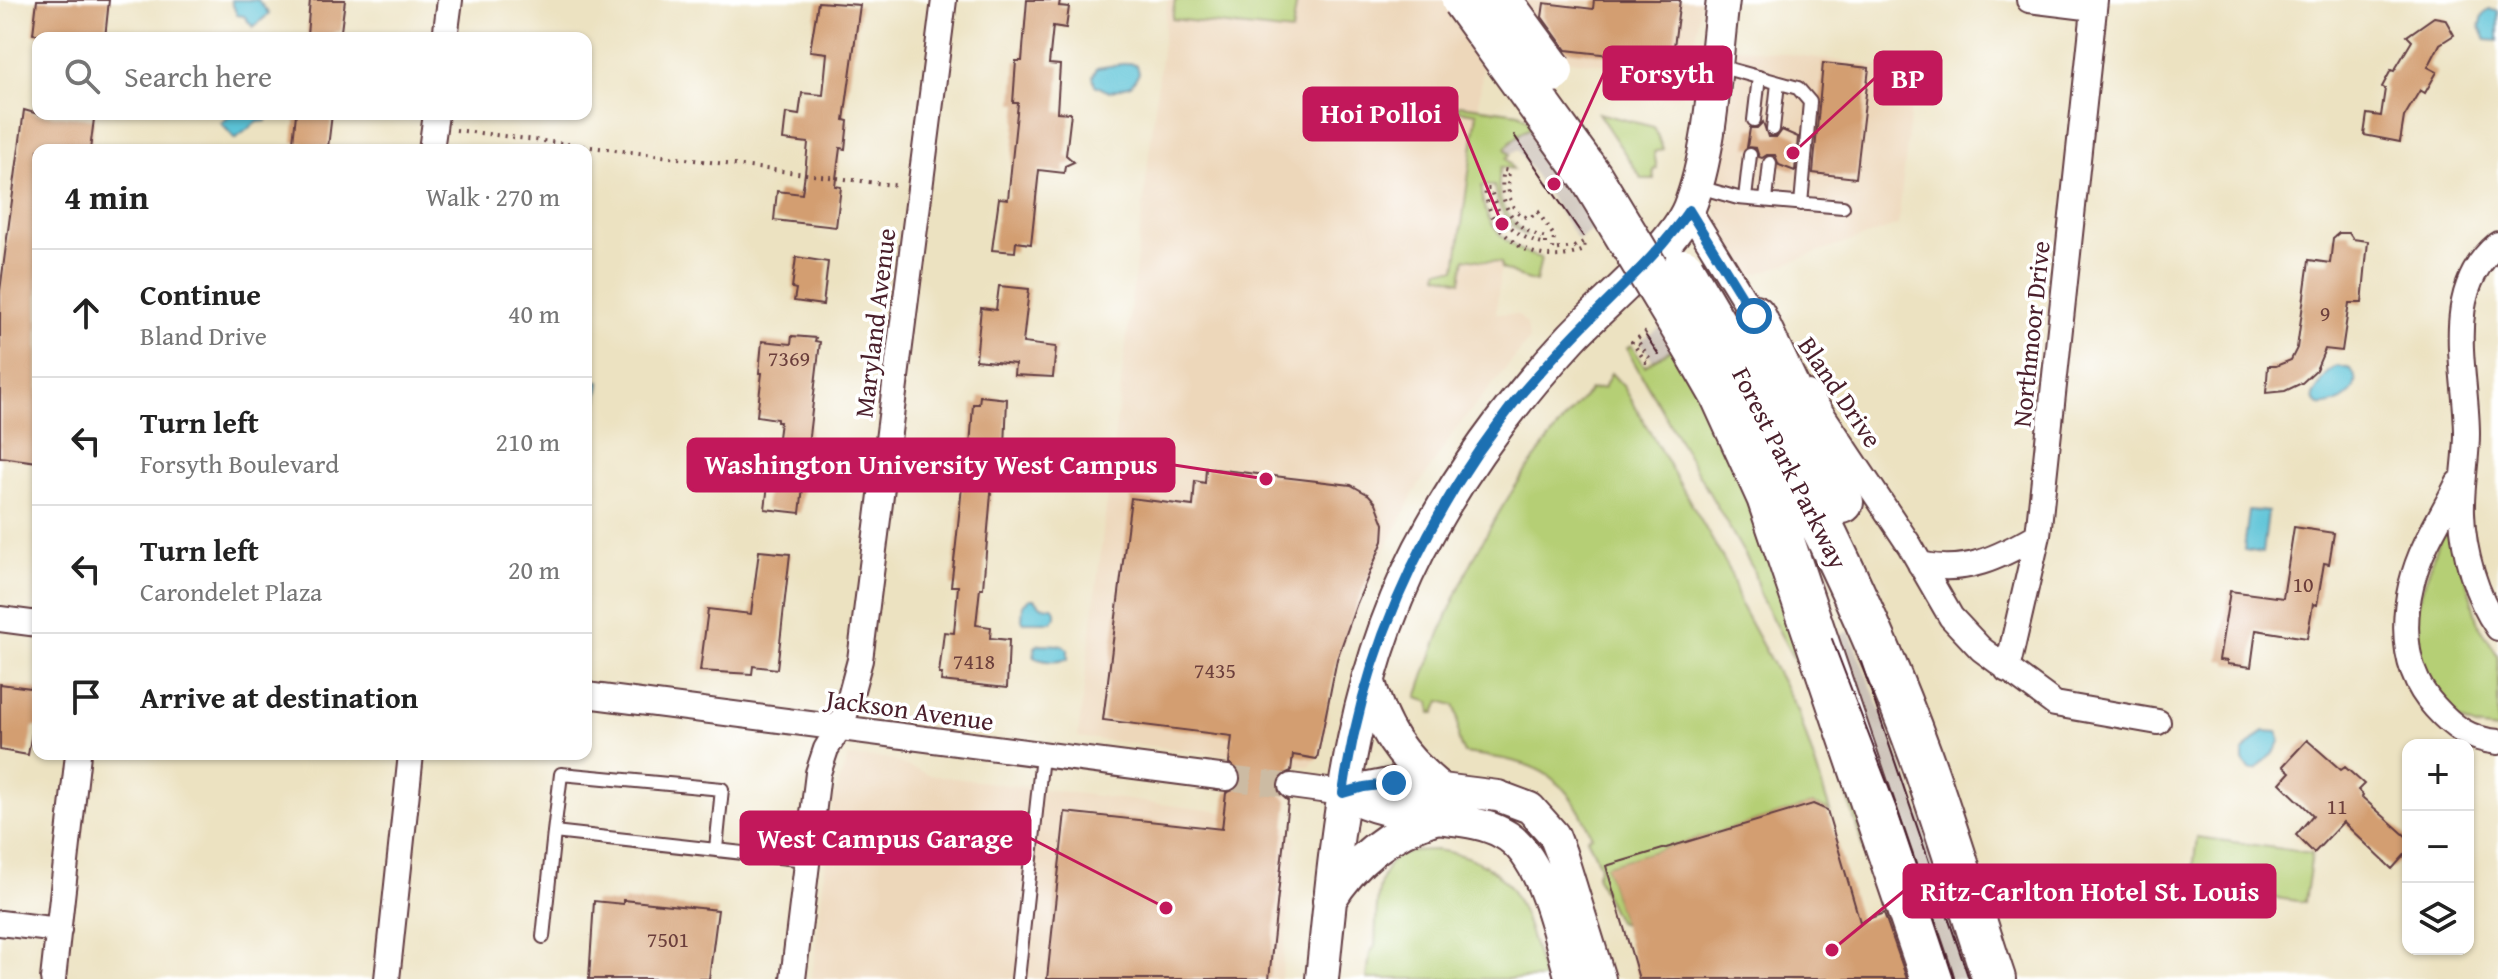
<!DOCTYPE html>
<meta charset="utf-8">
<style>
:root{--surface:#fff;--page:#f6f6f6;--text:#222;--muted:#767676;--line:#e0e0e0}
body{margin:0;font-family:"Gentium Book Plus",serif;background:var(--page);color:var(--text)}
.controls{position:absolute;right:24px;bottom:24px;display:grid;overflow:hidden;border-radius:16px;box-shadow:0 2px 6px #0004}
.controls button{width:72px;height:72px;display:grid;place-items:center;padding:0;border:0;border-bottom:2px solid var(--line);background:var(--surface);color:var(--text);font:40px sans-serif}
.stop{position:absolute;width:24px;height:24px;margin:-18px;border:6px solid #1f6fb2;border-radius:50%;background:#fff}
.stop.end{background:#1f6fb2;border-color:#fff;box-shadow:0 2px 8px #0008}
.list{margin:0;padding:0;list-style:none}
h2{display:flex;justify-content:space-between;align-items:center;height:104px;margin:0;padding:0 32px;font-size:34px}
h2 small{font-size:26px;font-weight:400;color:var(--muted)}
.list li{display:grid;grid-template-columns:52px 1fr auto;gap:24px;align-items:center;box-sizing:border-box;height:128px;padding:0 32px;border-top:2px solid var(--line)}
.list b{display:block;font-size:30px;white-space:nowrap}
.list p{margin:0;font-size:26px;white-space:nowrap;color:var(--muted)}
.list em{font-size:26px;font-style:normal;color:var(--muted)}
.icon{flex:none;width:44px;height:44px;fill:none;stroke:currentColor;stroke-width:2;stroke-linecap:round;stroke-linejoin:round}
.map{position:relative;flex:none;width:2498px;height:979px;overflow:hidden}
.search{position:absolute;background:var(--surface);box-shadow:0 2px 6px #0004;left:32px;top:32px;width:560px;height:88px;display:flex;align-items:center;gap:20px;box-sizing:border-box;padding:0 28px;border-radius:16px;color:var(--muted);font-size:30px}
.panel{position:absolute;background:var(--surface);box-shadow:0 2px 6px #0004;left:32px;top:144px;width:560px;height:616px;border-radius:16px}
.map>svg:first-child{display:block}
.built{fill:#edd7ba}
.industrial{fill:#ccc2b8}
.green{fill:#b5cf74;stroke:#807750;stroke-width:2}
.water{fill:#5bc3d7;stroke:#527181;stroke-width:2}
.building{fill:#d39e71}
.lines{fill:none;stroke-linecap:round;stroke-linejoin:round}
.minor-tunnel{stroke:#ccbba3;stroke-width:24;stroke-dasharray:24 12;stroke-linecap:butt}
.service-casing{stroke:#623c42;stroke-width:16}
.minor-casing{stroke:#623c42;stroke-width:28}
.tertiary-casing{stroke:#623c42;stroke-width:34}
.secondary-casing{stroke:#623c42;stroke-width:36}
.motorway-casing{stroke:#623c42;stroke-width:46}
.path{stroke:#623c42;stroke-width:4;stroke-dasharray:2 6;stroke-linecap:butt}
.service{stroke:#fff;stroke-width:12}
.minor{stroke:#fff;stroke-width:24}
.tertiary{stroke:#fff;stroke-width:30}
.secondary{stroke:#fff;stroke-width:32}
.motorway{stroke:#fff;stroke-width:42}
.tram{stroke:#4a1f2b;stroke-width:2}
.motorway-bridge-casing{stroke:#623c42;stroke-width:46;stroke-linecap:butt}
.motorway-bridge{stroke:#fff;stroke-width:42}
.route{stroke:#1f6fb2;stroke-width:10}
.labels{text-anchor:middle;stroke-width:7;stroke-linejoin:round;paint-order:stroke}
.number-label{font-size:22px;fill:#6c3f3c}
.street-label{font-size:26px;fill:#4a1f2b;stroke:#fff}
.leader{fill:none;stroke:#c2185b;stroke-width:3}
.callout-dot{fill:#c2185b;stroke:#fff;stroke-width:3}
.callout{fill:#c2185b;stroke:#c2185b;stroke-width:3}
.callout-label{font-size:28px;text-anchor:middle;font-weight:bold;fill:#fff}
</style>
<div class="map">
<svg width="2498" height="979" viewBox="0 0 2498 979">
<rect width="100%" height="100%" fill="#fff"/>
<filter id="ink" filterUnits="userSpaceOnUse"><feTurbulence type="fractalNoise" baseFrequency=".0125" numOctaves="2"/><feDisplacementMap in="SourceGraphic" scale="16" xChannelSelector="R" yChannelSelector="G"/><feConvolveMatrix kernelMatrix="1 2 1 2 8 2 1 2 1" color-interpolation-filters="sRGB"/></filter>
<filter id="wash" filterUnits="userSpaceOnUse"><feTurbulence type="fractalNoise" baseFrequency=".006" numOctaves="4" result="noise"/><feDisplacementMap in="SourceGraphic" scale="32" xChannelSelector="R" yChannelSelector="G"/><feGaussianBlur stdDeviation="1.8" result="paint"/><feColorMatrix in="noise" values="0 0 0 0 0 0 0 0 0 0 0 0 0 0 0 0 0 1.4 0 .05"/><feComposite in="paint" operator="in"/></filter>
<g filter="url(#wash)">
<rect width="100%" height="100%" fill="#ece2c1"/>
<!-- built -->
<path class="built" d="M1168,0H1489L1464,258L1501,263L1496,313L1518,315L1527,324L1529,340L1454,432L1414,493L1370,579L1342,646L1327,702L1329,713L1321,756L1310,766L1292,765L1285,825L1295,838V850L1281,979H812L833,799L848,757L885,758L930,775L1224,812L1230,756L1078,737Z
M1512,0H1701L1688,87L1676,97L1660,98L1656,95L1658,71L1538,56Z
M1737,47L1915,71L1898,225L1749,277L1719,226L1716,211Z"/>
<!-- industrial -->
<path class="industrial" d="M1535,126L1537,138L1597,227L1578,240L1518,150L1510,155L1505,148L1522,132Z
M1663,325L1676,346L1653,361L1640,341Z
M1849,631L1909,781L1977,979H1946L1830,639Z"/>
<!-- green -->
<path class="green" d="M1175,0H1297L1292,32L1172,19Z
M1460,105L1519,113L1535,126L1522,132L1505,148L1510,155L1506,158L1513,169L1501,167C1493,201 1506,214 1527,236C1507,225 1497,208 1494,186H1482C1480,223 1509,250 1541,258L1536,282L1520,277L1501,268V263L1465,258L1461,281L1438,275L1439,269H1456L1477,113L1458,110L1457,107Z
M1598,113L1654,127L1663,149L1654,152L1657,169L1653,170L1654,179H1642Z
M1631,345L1645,366L1676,346L1725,436L1752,495L1893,910L1890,912L1911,979H1907L1887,913L1883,914L1822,712L1760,596L1753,569L1630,355L1627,348Z
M1611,373L1624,387L1730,571L1741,606L1798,711L1830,811L1813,804L1606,866L1623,924L1618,922L1596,876L1600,866L1587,838L1592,836C1562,768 1534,762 1464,753C1452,733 1463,723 1454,705L1440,701L1435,713H1431L1430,702L1417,698C1455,580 1506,483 1590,390L1604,388Z
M2450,526L2453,527L2477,621L2498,656V730L2476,727L2457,719L2421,673L2414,625L2418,602L2443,530Z
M2197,837L2312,853L2305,902L2191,886Z
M1436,850C1519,861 1522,910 1544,979H1367L1370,953L1375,946C1377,920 1373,872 1398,856C1409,850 1424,850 1436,850Z"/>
<!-- water -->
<path class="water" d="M231,0H258L269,14L253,27L244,16L237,15Z
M2489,10L2498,11V41L2486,40L2480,27L2483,15Z
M1129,63L1137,65L1139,73L1131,85L1109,92L1095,85L1093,76L1097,68Z
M233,114H267L266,121L257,122L235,139L221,123Z
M2337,366L2351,369C2366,390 2338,407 2319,405L2314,401L2313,395L2329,371Z
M586,380L600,382L594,426L586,425Z
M2249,510L2268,512L2263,553L2244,550Z
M1030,599H1035L1041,606L1052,607L1056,611V617L1051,622H1024L1022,620L1023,604Z
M1039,644L1061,645L1068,649V659C1057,663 1044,662 1034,657L1035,647Z
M2264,731L2277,732L2281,740L2275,751L2256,770H2249L2243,761V752Z"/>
<g id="blocks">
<!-- building -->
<path class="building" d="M37,0H109L105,38H66L33,34Z
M310,0H345L341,31L333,33L332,37L307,35Z
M1027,0H1060L1059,6L1069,7L1066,28L1053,26L1049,64L1060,65L1057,112L1071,113L1066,155L1074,162L1065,166L1064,173L1039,170L1031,244L1016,242L1015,252L992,250L999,198L1008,199L1018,103H1013L1016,61H1022Z
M1594,0H1680L1672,62L1566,50L1542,17L1544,3L1593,9Z
M818,2L860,5L844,120L848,121L845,149L840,148L835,186L841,187L836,227L774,220L777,191L802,194L805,173L808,143L783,140L786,113L799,115L802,93L823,95L827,53L810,51Z
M2434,17L2445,19L2454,35L2440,44L2428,67L2437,72L2425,93L2420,90L2404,117L2400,142L2364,135L2367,114L2381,116L2385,89L2382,87L2391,70L2394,71L2412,41L2407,36Z
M1823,63L1869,68L1856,178L1813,173Z
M24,110L38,114L94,119L90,150H38V462L0,457V291Z
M296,114H332L328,147L293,142Z
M1763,122L1768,137H1777L1782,130L1798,137L1795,171L1779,165L1775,155H1767L1762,158L1759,157L1756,148L1747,147L1750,128H1757Z
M2339,233H2349L2353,239L2368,241L2362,303H2349L2342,351L2325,349L2316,370L2302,383L2285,391L2266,393L2268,366H2276L2291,360L2297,348L2309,260L2330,263L2333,238Z
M796,257L828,262L823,305L794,301L796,289L792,288Z
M999,286L1029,289L1023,343L1056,347L1053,377L1014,375L1015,364L976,360L981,308L996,310Z
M792,336L816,338L815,341L820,342L800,513L765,509L770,468H774L780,422H777V419L757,416L762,373H759L762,341L791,344Z
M980,396L1007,399L1005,447L995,446L983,588H980L976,625L991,627L990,638L1009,640L1007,688L941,681L942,674H939L944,632L954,633L958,586H951L956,544L963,477H968L973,404H979Z
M1206,468L1351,485L1369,495L1376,503L1384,524L1383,541L1357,603L1337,659L1317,759L1293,755L1291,771L1280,776L1276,783L1278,792L1288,801L1269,979H1047L1065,812L1222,829L1226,793L1238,788L1242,781L1240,772L1229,763L1232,736L1103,720L1131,498L1193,506L1195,481L1205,483Z
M2294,527L2334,533L2329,564L2324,563L2317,605L2313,604L2307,638L2256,630L2251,667L2227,664V661L2219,660L2230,591L2283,598Z
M759,551L790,554L777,669L753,666L752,674L700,671L708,609L751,614Z
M0,684L38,689V727H33L28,755L0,750Z
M2307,740L2341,770L2345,767L2364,784L2358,790L2363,795L2362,797L2408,838V851L2392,869L2343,822L2314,853L2296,835L2313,815L2280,783L2290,772L2283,766Z
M1813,804L1827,810L1860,922L1884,913L1907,979H1639L1606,866Z
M623,900L718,910L709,979H589L594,901L623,904Z"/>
</g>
</g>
<g filter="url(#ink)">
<use href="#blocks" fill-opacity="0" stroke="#623c42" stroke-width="2"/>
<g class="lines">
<!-- minor-tunnel -->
<path class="minor-tunnel" d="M1227,778L1291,786"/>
<defs>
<path id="service" d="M1718,66L1798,88L1810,102L1801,204
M1754,120L1759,77
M1773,129L1778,83
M1699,187L1738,198L1843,207
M1745,198L1750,155
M1766,200L1770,163
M716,849L722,789L561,774L554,832L806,860
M543,937L554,832
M1018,979L1042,756"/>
<path id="minor" d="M2029,0L2094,8
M445,38L450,0
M431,150L436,114
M1689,210L1761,327
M2498,244C2440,292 2467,371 2467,434C2467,460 2461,487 2462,513C2463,552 2476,597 2498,628
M1808,393L1910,546L1951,617L1981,649L2055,704L2158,722
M2458,483C2448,504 2436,523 2426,544C2402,594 2394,663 2435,707C2454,728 2469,739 2498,742
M1920,564C1965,575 2000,557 2038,535
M0,619L38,624
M2007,670L2038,535L2095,0
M586,695L1227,778
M1291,786L1343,793
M0,923L59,930
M53,979L78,754
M387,979L411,754
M793,979L818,773L826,749L839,728L846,712L860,660L944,0"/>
<path id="tertiary" d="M1343,793L1394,783L1498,796L1530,808L1554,835L1561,853L1600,979
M1343,793C1376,811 1400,813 1436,818C1458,821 1482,822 1502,833C1544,854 1558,937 1571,979"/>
<path id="secondary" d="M1368,679C1382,730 1400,756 1440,789
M1329,901C1353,861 1390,832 1434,818
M1322,979C1338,819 1351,668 1432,526C1471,457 1518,395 1572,337C1603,304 1673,247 1689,208C1712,152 1715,62 1723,0"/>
<path id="motorway" d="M1754,316L1842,502
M1717,328C1794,465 1866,606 1920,754C1947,828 1969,904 1994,979
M1691,342L1722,396L1768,497L1932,979"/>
</defs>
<!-- service casing -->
<use href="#service" class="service-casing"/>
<!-- minor casing -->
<use href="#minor" class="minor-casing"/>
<!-- tertiary casing -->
<use href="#tertiary" class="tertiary-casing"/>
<!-- secondary casing -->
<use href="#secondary" class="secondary-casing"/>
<!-- motorway casing -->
<use href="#motorway" class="motorway-casing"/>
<!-- path -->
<path class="path" d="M456,130L900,186
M1540,211L1529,218C1508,213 1507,189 1509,171L1504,170C1497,202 1512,230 1546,238V245C1516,238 1497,219 1491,189H1485C1490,239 1538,270 1584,250L1585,241
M1538,212L1554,236L1553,250L1574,247L1587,240
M1639,343L1650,359L1646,362L1632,342L1648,331"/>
<!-- service -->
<use href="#service" class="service"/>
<!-- minor -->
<use href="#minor" class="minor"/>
<!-- tertiary -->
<use href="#tertiary" class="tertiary"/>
<!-- secondary -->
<use href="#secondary" class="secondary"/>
<!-- motorway -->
<use href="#motorway" class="motorway"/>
<!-- tram -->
<path class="tram" d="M1514,135L1583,236
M1646,336L1659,355
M1832,639L1896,806L1954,979
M1861,662L1969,979"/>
<defs>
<path id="motorway-bridge" d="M1463,0L1591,177L1691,342
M1500,0L1552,71
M1683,270L1717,328"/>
</defs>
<!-- motorway-bridge casing -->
<use href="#motorway-bridge" class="motorway-bridge-casing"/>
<!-- motorway-bridge -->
<use href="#motorway-bridge" class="motorway-bridge"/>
</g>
</g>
<g class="lines" filter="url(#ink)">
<!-- route -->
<path class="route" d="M1394,783L1364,787L1343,793C1361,669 1408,555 1478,452C1492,433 1506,412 1521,394C1541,371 1561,348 1583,326C1619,289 1659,254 1689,210L1754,316"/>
</g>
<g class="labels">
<!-- number labels -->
<g class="number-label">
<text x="2325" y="321">9</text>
<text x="789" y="366">7369</text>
<text x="2303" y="592">10</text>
<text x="974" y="669">7418</text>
<text x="1215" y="678">7435</text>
<text x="2337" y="814">11</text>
<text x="668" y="947">7501</text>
</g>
<!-- street labels -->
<g class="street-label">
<text transform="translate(875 323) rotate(-83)" y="9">Maryland Avenue</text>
<text transform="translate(2031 334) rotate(-84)" y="9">Northmoor Drive</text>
<text transform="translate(1840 392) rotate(56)" y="9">Bland Drive</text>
<text transform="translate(1790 468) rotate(63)" y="9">Forest Park Parkway</text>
<text transform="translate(910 710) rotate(8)" y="9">Jackson Avenue</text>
</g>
</g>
<!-- callouts -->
<path class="leader" d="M1554 184L1604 73M1793 153L1875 78M1502 224L1457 114M1266 479L1174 465M1166 908L1030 838M1832 950L1904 891"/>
<g class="callout-dot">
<circle cx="1554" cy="184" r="8"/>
<circle cx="1793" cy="153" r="8"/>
<circle cx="1502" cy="224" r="8"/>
<circle cx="1266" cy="479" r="8"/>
<circle cx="1166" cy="908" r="8"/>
<circle cx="1832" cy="950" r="8"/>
</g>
<g class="callout">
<rect x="1604" y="47" width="127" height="52" rx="8"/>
<rect x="1875" y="52" width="66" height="52" rx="8"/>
<rect x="1304" y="88" width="153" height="52" rx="8"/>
<rect x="688" y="439" width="486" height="52" rx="8"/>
<rect x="741" y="812" width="289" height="52" rx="8"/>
<rect x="1904" y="865" width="371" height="52" rx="8"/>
</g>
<g class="callout-label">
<text x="1667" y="83">Forsyth</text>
<text x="1908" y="88">BP</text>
<text x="1381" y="123">Hoi Polloi</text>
<text x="931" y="474">Washington University West Campus</text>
<text x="885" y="848">West Campus Garage</text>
<text x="2090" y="901">Ritz-Carlton Hotel St. Louis</text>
</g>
</svg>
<div class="controls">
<button>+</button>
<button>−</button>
<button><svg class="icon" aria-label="layers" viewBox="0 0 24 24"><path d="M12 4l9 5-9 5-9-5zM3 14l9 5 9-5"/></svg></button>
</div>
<div class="stop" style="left:1754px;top:316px"></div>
<div class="stop end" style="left:1394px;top:783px"></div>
<div class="search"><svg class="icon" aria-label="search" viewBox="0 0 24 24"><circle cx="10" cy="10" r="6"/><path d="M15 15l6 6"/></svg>Search here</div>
<section class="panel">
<h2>4 min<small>Walk · 270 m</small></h2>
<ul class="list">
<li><svg class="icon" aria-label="ahead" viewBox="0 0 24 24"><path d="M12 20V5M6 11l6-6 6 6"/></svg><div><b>Continue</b><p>Bland Drive</p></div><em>40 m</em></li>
<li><svg class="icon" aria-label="left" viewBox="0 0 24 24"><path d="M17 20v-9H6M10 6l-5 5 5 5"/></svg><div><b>Turn left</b><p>Forsyth Boulevard</p></div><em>210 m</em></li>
<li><svg class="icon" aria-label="left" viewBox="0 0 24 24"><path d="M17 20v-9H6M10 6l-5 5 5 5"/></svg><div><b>Turn left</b><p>Carondelet Plaza</p></div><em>20 m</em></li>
<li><svg class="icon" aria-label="arrive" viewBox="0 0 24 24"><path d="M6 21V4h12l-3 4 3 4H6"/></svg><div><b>Arrive at destination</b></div></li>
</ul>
</section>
</div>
